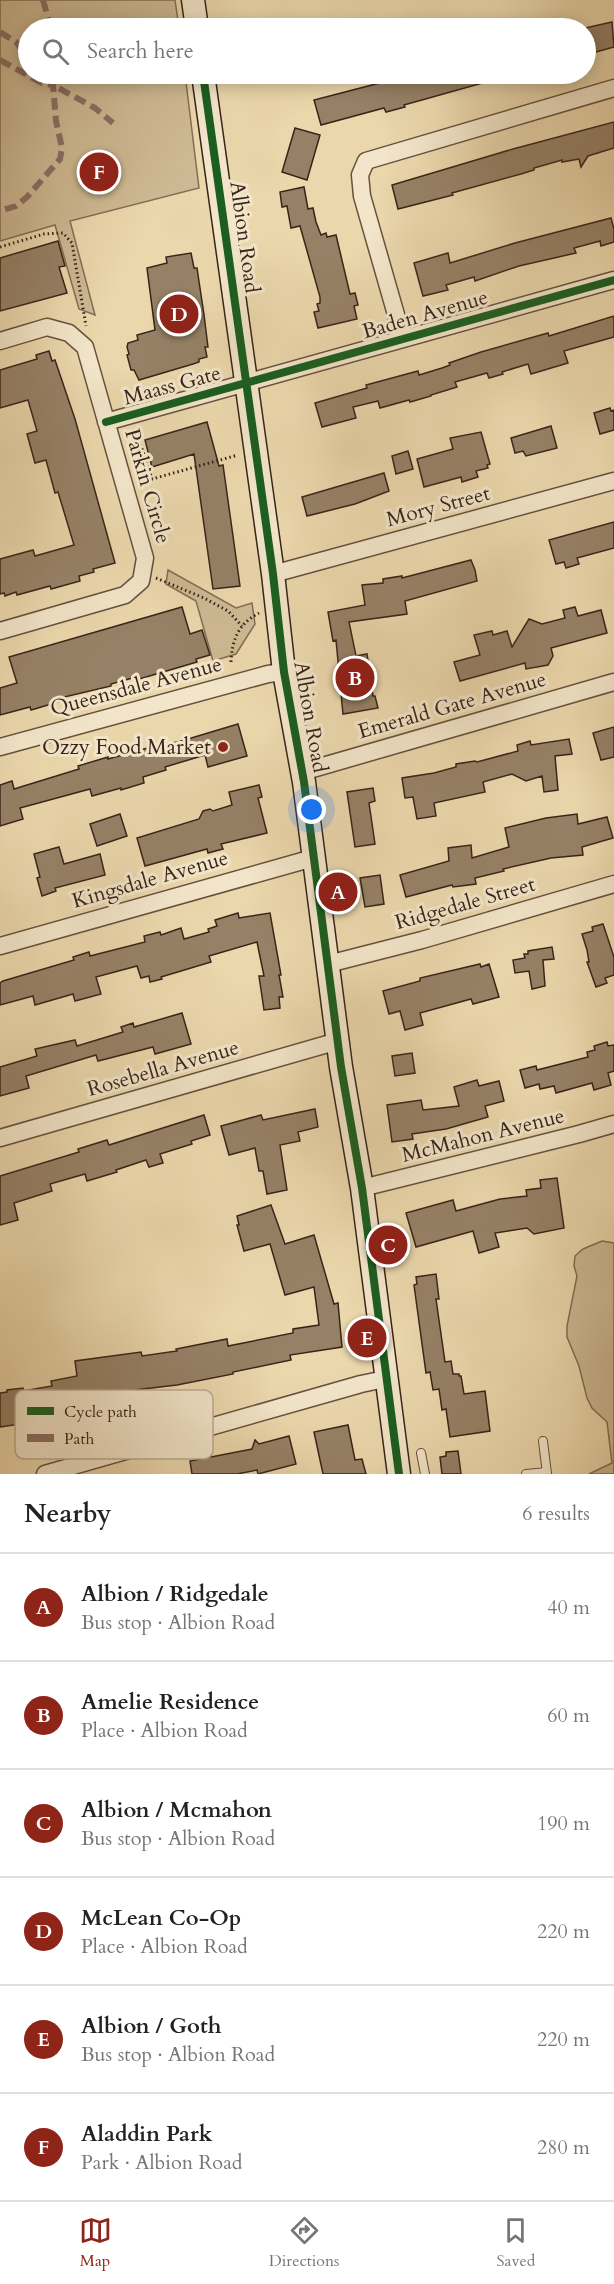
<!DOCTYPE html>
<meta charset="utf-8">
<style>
:root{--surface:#fff;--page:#f6f6f6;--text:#222;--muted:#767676;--line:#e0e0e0;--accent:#8f2418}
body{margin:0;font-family:Cardo,serif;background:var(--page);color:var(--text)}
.you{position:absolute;left:312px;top:810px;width:21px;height:21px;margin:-15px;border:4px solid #fff;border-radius:50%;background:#1a73e8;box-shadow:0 0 0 9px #1a73e833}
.badge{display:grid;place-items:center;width:39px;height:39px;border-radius:50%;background:var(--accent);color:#fff;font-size:20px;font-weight:700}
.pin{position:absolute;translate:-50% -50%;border:3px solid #fff;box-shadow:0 2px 6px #0006}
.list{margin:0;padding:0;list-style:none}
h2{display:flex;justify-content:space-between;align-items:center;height:78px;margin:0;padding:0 24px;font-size:26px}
h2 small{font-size:20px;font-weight:400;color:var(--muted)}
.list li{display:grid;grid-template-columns:39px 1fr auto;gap:18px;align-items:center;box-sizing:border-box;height:108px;padding:0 24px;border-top:2px solid var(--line)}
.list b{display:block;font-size:22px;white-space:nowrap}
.list p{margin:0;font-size:20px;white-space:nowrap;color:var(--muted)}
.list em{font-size:20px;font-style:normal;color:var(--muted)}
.icon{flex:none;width:33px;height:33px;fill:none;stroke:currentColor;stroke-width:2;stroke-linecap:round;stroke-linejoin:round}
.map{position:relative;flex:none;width:614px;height:1474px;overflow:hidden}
.search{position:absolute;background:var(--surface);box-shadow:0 3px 15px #0003;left:18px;right:18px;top:18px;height:66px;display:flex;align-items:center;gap:15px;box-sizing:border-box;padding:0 21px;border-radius:33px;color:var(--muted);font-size:22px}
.sheet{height:726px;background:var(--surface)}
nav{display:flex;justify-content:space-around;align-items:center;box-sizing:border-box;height:84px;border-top:2px solid var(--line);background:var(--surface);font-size:16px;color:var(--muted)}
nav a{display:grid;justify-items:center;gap:3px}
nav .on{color:var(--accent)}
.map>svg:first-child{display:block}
.green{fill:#cdb993;stroke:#836e56;stroke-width:1.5}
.building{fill:#968166;stroke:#39241a;stroke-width:1.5}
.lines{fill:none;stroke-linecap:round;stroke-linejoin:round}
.lane-casing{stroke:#66513e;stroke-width:10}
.street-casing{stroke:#66513e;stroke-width:19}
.secondary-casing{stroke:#39241a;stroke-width:25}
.path{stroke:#39241a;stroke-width:3;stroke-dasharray:1.5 3;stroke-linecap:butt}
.lane{stroke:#f2e5c9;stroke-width:8}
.street{stroke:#f2e5c9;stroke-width:16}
.secondary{stroke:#f2e5c9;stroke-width:22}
.quiet{stroke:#8d6e63;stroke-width:6;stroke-dasharray:12 6;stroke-linecap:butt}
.cycleway-casing{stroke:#f2e5c9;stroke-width:11}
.cycleway{stroke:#1b5e20;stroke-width:8}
.poi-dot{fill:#8f2418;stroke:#f2e5c9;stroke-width:2}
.labels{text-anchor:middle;stroke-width:6;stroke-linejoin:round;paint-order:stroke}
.street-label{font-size:21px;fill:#39241a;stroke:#f2e5c9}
.poi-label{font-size:21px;fill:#39241a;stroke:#f2e5c9;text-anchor:end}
.key{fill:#f2e5c9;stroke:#baab94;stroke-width:1.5}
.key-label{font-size:16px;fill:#39241a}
</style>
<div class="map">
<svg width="614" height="1474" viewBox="0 0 614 1474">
<rect width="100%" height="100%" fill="#ebd7ac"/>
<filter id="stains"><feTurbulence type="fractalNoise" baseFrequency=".00333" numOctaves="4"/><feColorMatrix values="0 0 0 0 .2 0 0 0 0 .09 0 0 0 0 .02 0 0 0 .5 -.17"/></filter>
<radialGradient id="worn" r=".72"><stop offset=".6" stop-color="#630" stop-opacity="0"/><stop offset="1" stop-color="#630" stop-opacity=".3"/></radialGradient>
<!-- green -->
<path class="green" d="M0,0H175L179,28H28V74H185L199,188L70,221L95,315L79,309L55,225L0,241Z
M168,570L236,608L252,603L255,624L236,654L213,661L196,601L166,584Z
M602,1241L614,1243V1474H589L612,1463L607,1422L592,1408L587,1398L579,1366L567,1337V1326L577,1276L574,1266L575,1256L583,1249Z"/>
<!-- building -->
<path class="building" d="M612,22L614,47L585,55V28Z
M429,74H503L504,77L404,105L405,107L386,112L384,108L321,125L314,100L399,78L400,81Z
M614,122V148L588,156L581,167L579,159L562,162V160L534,168V170L521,174L452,193L453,195L398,209L392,185L513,149Z
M295,128L320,135L307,180L282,172Z
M304,187L308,209L313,208L316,222L321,235L326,233L327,237L336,235L350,294L355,293L358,305L354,306L357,319L318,328L314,312L319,311L317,304L320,303V297L300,226L291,228L287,206L282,207L280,192Z
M611,218L614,229V242L601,246L600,241L574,248L576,253L519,266L475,281L474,277L446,285L448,290L423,296L414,263L448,253L450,263L515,243Z
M58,241L65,266L59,267L67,293L0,311V258Z
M191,253L194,268H197L204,315L208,347H205L207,357L199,359V362L193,364L139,380L134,370H131L127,355L129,354L127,347L128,343L138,340L137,335L155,330L147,268L167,263L166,257Z
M614,316V337L564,351L568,363L531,374L528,364L502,372L503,374L489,378L487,373L455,382L457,387L431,395V396L410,402L409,400L380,408L378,401L353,407L356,418L322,427L315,403L367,388L366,385L418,371L419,375L442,368L450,365L449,363L481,352L548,333L549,336Z
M49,351L52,361L55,360L75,419L115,563L93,569L94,572L79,576L80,581L51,589L50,586L17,595L16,592L5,596L4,593L0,594V559L33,550L35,556L74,545L58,492L55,493L46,460L35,463L27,434L37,431L28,400L0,408V370L37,359L36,355Z
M610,408L611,411L614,410V430L600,434L594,413Z
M207,422L219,466L223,465L240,586L213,589L194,454L152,467L145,440Z
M551,426L557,448L526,456L523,451L515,453L511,438Z
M481,432L490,464L487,465L488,468L476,471L478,477L462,482L461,477L424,487L417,459L453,449L450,438Z
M408,451L413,469L396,474L392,456Z
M384,473L389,491L355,504L307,516L302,497Z
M614,522V548L577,558L579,564L566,568L564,562L556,564L549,540Z
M471,560L475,570L477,581L405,601L407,614L349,622L356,656L367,654L373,696H375L378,708L343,714L336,640L333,641L328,612L365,605L362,585L383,583V579L402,576V578Z
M182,607L190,634L202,630L210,655L196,659L197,662L136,680V677L111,684V686L60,698L61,701L38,708L31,710L30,707L0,715V688L17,683L9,657Z
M575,607L578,616L601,610L607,633L551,648L553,656L548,665L526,669L525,663L460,681L454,662L480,655L474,635L492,631L493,635L507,631L512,647L529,619L542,624L565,618L563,610Z
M238,724L247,756L208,767L205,755L165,767L166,770L143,777L144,783L121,790V788L92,796L90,789L20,808L23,819L0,826V785L12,781L14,789L79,769L78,766L108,757V759L162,744L178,742Z
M614,727V757L601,760L593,733Z
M569,739L572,754L555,756L558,790L544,792L542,776L526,781L512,774L483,782L485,792L434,803L436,816L417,819L413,797L405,798L402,778L434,773L456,767V764L475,761L477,762L518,751L517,745L530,741L531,745Z
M259,785L262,797L258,798L267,833L221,844L223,849L208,853L207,849L145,866L137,838L199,819L203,811L210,809L213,811L232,805L229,792Z
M373,788L375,801L369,803L375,844L355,847L347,792Z
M120,814L127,836L97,846L90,824Z
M577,814L578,824L607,817L613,838L582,847L583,855L551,858L503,869L504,871L475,878L476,884L453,887L452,885L406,897L400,875L449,861L448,848L471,845L472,858L509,847L505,828L546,818Z
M59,847L64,864L100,854L105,875L55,888L56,891L42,896L37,878L40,877L34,854Z
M380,875L384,904L365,907L360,878Z
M238,913L239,918L270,913L281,975H279L283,997H279L280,1008L264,1010L259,976H264L257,942L209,956L211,962L161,977L162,979L150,982L149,976L141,978L137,966L96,977L101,994L75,1001L73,994L35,1005L33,996L0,1005V983L3,981L74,960L73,957L89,952L90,956L145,942L144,936L160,932L161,935L181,928L184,939L209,932L208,929L217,926L215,920Z
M603,924L614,957V975L605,978L607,983L596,987L587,962H589L587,950L582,934L593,931L592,927Z
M552,947L554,959L543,960L545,986L532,989L529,971L515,973L513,960L525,958L524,954H528V951Z
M480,964L481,967L489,964L499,997L473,1004L471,999L420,1013L423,1025L405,1030L400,1011L389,1014L383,991L420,981V978Z
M182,1013L191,1044L155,1054L153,1047L98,1061L96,1055L26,1076L29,1088L0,1096V1067L37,1056L35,1049L75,1040L77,1046L123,1032L121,1027L133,1023L134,1027Z
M607,1042L608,1046L614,1045V1071L608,1073L611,1085L594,1090L592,1083L556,1093L554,1086L540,1089L539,1084L525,1088L520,1070L536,1066L537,1070L588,1057L587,1052L595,1050L594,1046Z
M412,1053L415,1073L395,1076L392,1056Z
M477,1080L479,1086L499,1081L504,1101L485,1106L488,1117L446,1129L412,1134L413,1139L392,1142L387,1105L421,1100L423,1110L459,1106L454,1087Z
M315,1109L318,1127L298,1132L300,1141L280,1145L287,1190L267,1194L263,1171H259L255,1148L229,1155L221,1126L261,1115L263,1120Z
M204,1115L210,1135L191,1141L192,1144L160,1154L163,1163L149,1167L146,1160L116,1170L117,1172L87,1181L85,1174L50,1184L52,1191L14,1203L18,1220L0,1225V1176L79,1152L78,1149L107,1140L109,1145Z
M557,1178L564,1228L534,1234L527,1228L495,1233L499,1247L479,1253L473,1231L416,1247L406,1213L453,1200L456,1211L500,1199L527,1196L526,1190L541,1188L540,1180Z
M271,1205L285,1244L314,1235L334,1304L338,1303L342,1347L290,1355L291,1360L233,1372V1374L177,1385L118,1392L119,1396L73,1403L75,1413L64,1414L66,1425L48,1427L47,1420L0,1427V1393L7,1392V1390L23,1388V1391L52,1386L51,1381L77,1376L75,1361L141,1352L142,1356L177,1351L176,1349L227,1339L228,1346L293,1333V1329L319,1325L314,1287L285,1295L270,1244L244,1251L237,1225H239L237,1216Z
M436,1274L439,1299H436L445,1362L451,1361L453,1374H459V1376H461L464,1394L485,1391L490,1431L450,1437L446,1409L442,1410L439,1389L433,1390L430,1372L426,1373L414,1285L417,1284L416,1277Z
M348,1425L355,1460L362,1459L366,1474H323L314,1432Z
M289,1436L296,1464L258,1474L257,1470L237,1474H192L190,1461L252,1449L255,1440L259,1444Z
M458,1451L461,1474H442L440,1457L446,1456V1452Z"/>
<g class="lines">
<defs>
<path id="lane" d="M543,1441L547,1474
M421,1453L425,1474
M526,1474L547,1472"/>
<path id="street" d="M403,339L362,196L360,175L366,161L614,88
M0,341L47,327L69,333L85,347L145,558L141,581L125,595L0,631
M106,422L614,280
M273,574L614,481
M0,747L268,674L284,672
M302,772L614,682
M0,946L313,858
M328,964L422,940L614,884
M0,1138L338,1041
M362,1188L579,1134L614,1124
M45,1474L361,1384L385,1379"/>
<path id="secondary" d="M193,0L197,28
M203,74L273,574L284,672L304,782L341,1067L362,1188L399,1474"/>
</defs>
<!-- lane casing -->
<use href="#lane" class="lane-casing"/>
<!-- street casing -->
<use href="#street" class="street-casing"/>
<!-- secondary casing -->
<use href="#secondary" class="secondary-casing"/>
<!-- path -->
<path class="path" d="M0,247L44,234L63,233L72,243L86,326
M130,432L137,434L152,479L238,455
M156,578L204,598L228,611L242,626
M231,662C232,640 238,624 259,613"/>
<!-- lane -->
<use href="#lane" class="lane"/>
<!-- street -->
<use href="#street" class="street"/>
<!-- secondary -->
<use href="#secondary" class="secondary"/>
<!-- quiet -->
<path class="quiet" d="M43,0L51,28
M0,32L16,42L28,57
M0,60L42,83L53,85L56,121L62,148L60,159L27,197L16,206L0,211
M55,74L53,85L95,108L113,123"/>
<defs>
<path id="cycleway" d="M203,74L273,574L284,672L304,782L341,1067L362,1188L399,1474
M106,422L614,280"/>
</defs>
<!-- cycleway casing -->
<use href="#cycleway" class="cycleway-casing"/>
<!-- cycleway -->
<use href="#cycleway" class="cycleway"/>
</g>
<!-- markers -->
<circle class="poi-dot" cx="223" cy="747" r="6"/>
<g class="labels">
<!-- street labels -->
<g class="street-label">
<text transform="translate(245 237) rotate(82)" y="7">Albion Road</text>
<text transform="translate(425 314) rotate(-16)" y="7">Baden Avenue</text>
<text transform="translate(172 385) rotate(-15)" y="7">Maass Gate</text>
<text transform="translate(148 486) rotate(74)" y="7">Parkin Circle</text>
<text transform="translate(438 506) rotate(-15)" y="7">Mory Street</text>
<text transform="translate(136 686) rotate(-15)" y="7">Queensdale Avenue</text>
<text transform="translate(452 705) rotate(-16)" y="7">Emerald Gate Avenue</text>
<text transform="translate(311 717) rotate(80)" y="7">Albion Road</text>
<text transform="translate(150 879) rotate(-16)" y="7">Kingsdale Avenue</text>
<text transform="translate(465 903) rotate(-16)" y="7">Ridgedale Street</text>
<text transform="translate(163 1068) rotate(-16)" y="7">Rosebella Avenue</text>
<text transform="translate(483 1135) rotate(-14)" y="7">McMahon Avenue</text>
</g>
<!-- poi labels -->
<g class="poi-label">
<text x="211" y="754">Ozzy Food Market</text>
</g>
</g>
<!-- legend -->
<rect x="15" y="1390" width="198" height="69" rx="9" class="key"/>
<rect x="27" y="1407" width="27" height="8" fill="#1b5e20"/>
<rect x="27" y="1434" width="27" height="8" fill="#8d6e63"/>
<g class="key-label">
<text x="64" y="1417">Cycle path</text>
<text x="64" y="1444">Path</text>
</g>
<rect width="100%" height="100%" filter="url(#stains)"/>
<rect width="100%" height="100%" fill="url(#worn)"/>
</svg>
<div class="you"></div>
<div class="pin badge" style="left:338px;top:892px">A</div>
<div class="pin badge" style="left:355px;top:678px">B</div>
<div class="pin badge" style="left:388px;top:1245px">C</div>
<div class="pin badge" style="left:179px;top:314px">D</div>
<div class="pin badge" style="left:367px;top:1338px">E</div>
<div class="pin badge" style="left:99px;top:172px">F</div>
<div class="search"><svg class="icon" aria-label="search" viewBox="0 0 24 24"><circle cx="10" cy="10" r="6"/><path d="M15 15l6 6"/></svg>Search here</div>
</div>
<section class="sheet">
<h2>Nearby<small>6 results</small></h2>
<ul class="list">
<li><span class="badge">A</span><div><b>Albion / Ridgedale</b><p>Bus stop · Albion Road</p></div><em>40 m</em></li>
<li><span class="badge">B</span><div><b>Amelie Residence</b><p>Place · Albion Road</p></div><em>60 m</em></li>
<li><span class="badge">C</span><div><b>Albion / Mcmahon</b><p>Bus stop · Albion Road</p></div><em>190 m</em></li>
<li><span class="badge">D</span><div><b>McLean Co-Op</b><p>Place · Albion Road</p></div><em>220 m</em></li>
<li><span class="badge">E</span><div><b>Albion / Goth</b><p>Bus stop · Albion Road</p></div><em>220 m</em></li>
<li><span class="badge">F</span><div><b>Aladdin Park</b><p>Park · Albion Road</p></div><em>280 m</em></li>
</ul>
</section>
<nav>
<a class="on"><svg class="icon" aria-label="map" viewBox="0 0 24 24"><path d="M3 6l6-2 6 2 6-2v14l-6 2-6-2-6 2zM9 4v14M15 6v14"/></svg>Map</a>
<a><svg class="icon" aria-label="directions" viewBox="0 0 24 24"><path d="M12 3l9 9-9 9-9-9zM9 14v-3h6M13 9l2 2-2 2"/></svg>Directions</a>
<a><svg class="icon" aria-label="saved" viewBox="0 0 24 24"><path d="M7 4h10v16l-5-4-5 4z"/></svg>Saved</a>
</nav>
